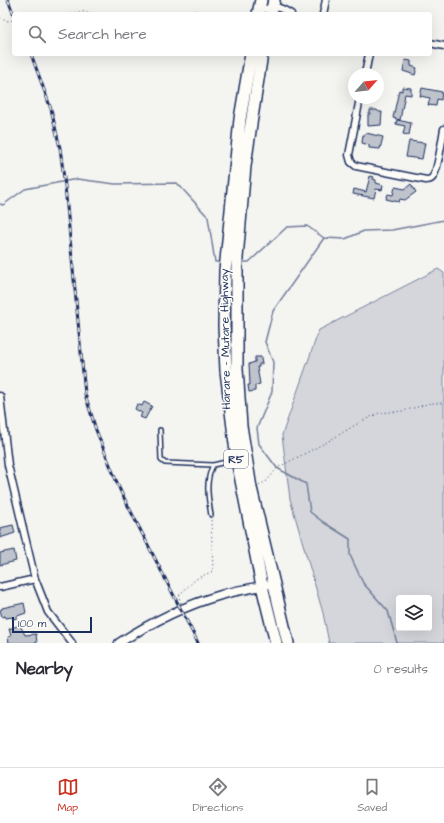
<!DOCTYPE html>
<style>
:root{--surface:#fff;--page:#f7f7f7;--text:#2b2b33;--muted:#7c7c81;--line:#e1e1e2;--accent:#c8321e}
body{margin:0;font-family:"Architects Daughter",sans-serif;background:var(--page);color:var(--text)}
.controls{position:absolute;right:12px;bottom:12px;display:grid;overflow:hidden;border-radius:4px;box-shadow:0 4px 16px #0002}
.controls button{width:36px;height:36px;display:grid;place-items:center;padding:0;border:0;border-bottom:1px solid var(--line);background:var(--surface);color:var(--text);font:20px sans-serif}
.compass{position:absolute;left:348px;top:68px;width:36px;height:36px;border-radius:50%;background:var(--surface);box-shadow:0 4px 16px #0002;rotate:63deg}
.scale{position:absolute;left:12px;bottom:10px;width:80px;box-sizing:border-box;padding-left:4px;border:2px solid #1b2f5e;border-top:0;font-size:11px;line-height:14px;white-space:nowrap;color:#1b2f5e;-webkit-text-stroke:3px #fdfcf7;paint-order:stroke}
.list{margin:0;padding:0;list-style:none}
h2{display:flex;justify-content:space-between;align-items:center;height:52px;margin:0;padding:0 16px;font-size:17px}
h2 small{font-size:13px;font-weight:400;color:var(--muted)}
.icon{flex:none;width:22px;height:22px;fill:none;stroke:currentColor;stroke-width:2;stroke-linecap:round;stroke-linejoin:round}
.map{position:relative;flex:none;width:444px;height:643px;overflow:hidden}
.search{position:absolute;background:var(--surface);box-shadow:0 4px 16px #0002;left:12px;right:12px;top:12px;height:44px;display:flex;align-items:center;gap:10px;box-sizing:border-box;padding:0 14px;border-radius:4px;color:var(--muted);font-size:15px}
.sheet{height:124px;background:var(--surface)}
nav{display:flex;justify-content:space-around;align-items:center;box-sizing:border-box;height:56px;border-top:1px solid var(--line);background:var(--surface);font-size:11px;color:var(--muted)}
nav a{display:grid;justify-items:center;gap:2px}
nav .on{color:var(--accent)}
.map>svg:first-child{display:block}
.green{fill:#d4d6db;stroke:#78829c;fill-rule:evenodd}
.lines{fill:none;stroke-linecap:round;stroke-linejoin:round}
.stream{stroke:#717c98;stroke-width:1.5}
.building{fill:#bfc3cc;stroke:#1b2f5e}
.lane-casing{stroke:#1b2f5e;stroke-width:6}
.street-casing{stroke:#1b2f5e;stroke-width:9}
.secondary-casing{stroke:#1b2f5e;stroke-width:11}
.highway-casing{stroke:#1b2f5e;stroke-width:14}
.path{stroke:#1b2f5e;stroke-width:1;stroke-dasharray:1 3;stroke-linecap:butt}
.lane{stroke:#fdfcf7;stroke-width:3}
.street{stroke:#fdfcf7;stroke-width:6}
.secondary{stroke:#fdfcf7;stroke-width:8}
.highway{stroke:#fdfcf7;stroke-width:11}
.rail-casing{stroke:#1b2f5e;stroke-width:3}
.rail{stroke:#fdfcf7;stroke-width:1.5;stroke-dasharray:4.5;stroke-linecap:butt}
.labels{text-anchor:middle;stroke-width:3;stroke-linejoin:round;paint-order:stroke}
.shield{fill:#fdfcf7;stroke:#5f6c8c;stroke-width:1}
.shield-label{font-size:11px;font-weight:bold;fill:#1b2f5e}
.street-label{font-size:12px;fill:#1b2f5e;stroke:#fdfcf7}
</style>
<div class="map">
<svg width="444" height="643" viewBox="0 0 444 643">
<rect width="100%" height="100%" fill="#f4f4f1"/>
<filter id="ink" filterUnits="userSpaceOnUse"><feTurbulence type="fractalNoise" baseFrequency=".025" numOctaves="2"/><feDisplacementMap in="SourceGraphic" scale="8" xChannelSelector="R" yChannelSelector="G"/><feConvolveMatrix kernelMatrix="1 2 1 2 8 2 1 2 1" color-interpolation-filters="sRGB"/></filter>
<g filter="url(#ink)">
<!-- green -->
<path class="green" d="M438,269L444,273V643H329L323,613L290,499L282,435L319,330ZM399,598H429V628H399Z"/>
<g class="lines">
<!-- stream -->
<path class="stream" d="M0,204L3,205L25,189L77,179L115,184L177,183L208,217L215,262H221
M324,238L273,311L265,342L273,362L272,392L257,428L259,444L277,468L306,484L310,512L323,522L350,539V555L363,583L388,611L397,643
M241,262H249L287,227L307,226L324,238L345,239L364,231L392,230L444,220"/>
</g>
<!-- building -->
<path class="building" d="M405,60L411,61V66L417,68L415,75L403,71Z
M402,87L411,88V95L405,94L400,120L393,118L399,90L402,91Z
M422,88L442,92L441,100L437,99L436,106L428,105L430,98L420,96Z
M370,110H377L379,112H382L381,125L368,126V114H370Z
M397,120L411,123L409,135L403,134L405,126L396,124Z
M366,133L383,137L380,149L369,148V145L362,143L363,135H365Z
M409,141L425,143L422,159L406,157Z
M370,176L374,177L373,179L376,180V183L383,185L382,190L376,189L374,198L353,194L354,189L366,192Z
M411,184L416,192L405,200L400,199L399,202L386,199L388,194L393,195L395,187L405,189Z
M255,357H261V359L262,364H259V367H257L260,384L255,385V391L249,392L248,385H250L249,364L255,362Z
M144,402L152,406L145,419L140,417L142,413L135,409L137,404L142,406Z
M13,525L15,533L0,538V528Z
M14,550L16,561L0,565V553Z
M24,603L26,613L17,616V618L13,619V617L5,618V616L2,617L0,610L2,609V608Z
M20,625L25,635L36,634L37,643H9L8,637L11,636L9,629Z"/>
<g class="lines">
<defs>
<path id="lane" d="M160,430L161,460L165,463L213,465
M211,515C208,497 205,481 213,465L235,460"/>
<path id="street" d="M259,11C274,6 277,5 291,14
M323,14L326,0
M430,43L444,46
M365,74L369,54
M360,98L349,155L351,162L356,166L426,180C428,180 430,180 432,178C438,172 442,139 444,129
M0,396L8,465L35,579L48,612L72,643
M0,587L35,579"/>
<path id="secondary" d="M119,643C150,623 186,605 221,595C236,590 251,589 266,585"/>
<path id="highway" d="M258,14L261,0
M271,14L274,0
M251,54L240,119L225,271L224,326L226,371L237,460L262,586L276,643
M262,54L251,124L245,166L237,258V369L241,426L251,488L288,643"/>
</defs>
<!-- lane casing -->
<use href="#lane" class="lane-casing"/>
<!-- street casing -->
<use href="#street" class="street-casing"/>
<!-- secondary casing -->
<use href="#secondary" class="secondary-casing"/>
<!-- highway casing -->
<use href="#highway" class="highway-casing"/>
<!-- path -->
<path class="path" d="M71,14C79,10 88,12 97,14
M108,14H124
M191,14L196,8
M0,18L6,21L14,20
M259,485L267,481L277,468L327,442L362,421L379,413L403,411L431,403H444
M181,603L179,597L180,594L196,579L213,571L211,520"/>
<!-- lane -->
<use href="#lane" class="lane"/>
<!-- street -->
<use href="#street" class="street"/>
<!-- secondary -->
<use href="#secondary" class="secondary"/>
<!-- highway -->
<use href="#highway" class="highway"/>
<defs>
<path id="rail" d="M8,0L14,15
M31,54L51,109L60,148L65,186L85,394L96,430L120,490L198,643"/>
</defs>
<!-- rail casing -->
<use href="#rail" class="rail-casing"/>
<!-- rail -->
<use href="#rail" class="rail"/>
</g>
</g>
<g class="labels">
<!-- shield labels -->
<rect class="shield" x="224" y="450" width="24" height="18" rx="3"/>
<g class="shield-label">
<text x="236" y="463">R5</text>
</g>
<!-- street labels -->
<g class="street-label">
<text transform="translate(225 339) rotate(-91)" y="4">Harare - Mutare Highway</text>
</g>
</g>
</svg>
<div class="controls">
<button><svg class="icon" aria-label="layers" viewBox="0 0 24 24"><path d="M12 4l9 5-9 5-9-5zM3 14l9 5 9-5"/></svg></button>
</div>
<svg class="compass" viewBox="-18 -18 36 36"><path d="M0-13l5 13h-10z" fill="#e53935"/><path d="M0 13l5-13h-10z" fill="#7c7c81"/></svg>
<div class="scale">100 m</div>
<div class="search"><svg class="icon" aria-label="search" viewBox="0 0 24 24"><circle cx="10" cy="10" r="6"/><path d="M15 15l6 6"/></svg>Search here</div>
</div>
<section class="sheet">
<h2>Nearby<small>0 results</small></h2>
<ul class="list">
</ul>
</section>
<nav>
<a class="on"><svg class="icon" aria-label="map" viewBox="0 0 24 24"><path d="M3 6l6-2 6 2 6-2v14l-6 2-6-2-6 2zM9 4v14M15 6v14"/></svg>Map</a>
<a><svg class="icon" aria-label="directions" viewBox="0 0 24 24"><path d="M12 3l9 9-9 9-9-9zM9 14v-3h6M13 9l2 2-2 2"/></svg>Directions</a>
<a><svg class="icon" aria-label="saved" viewBox="0 0 24 24"><path d="M7 4h10v16l-5-4-5 4z"/></svg>Saved</a>
</nav>
